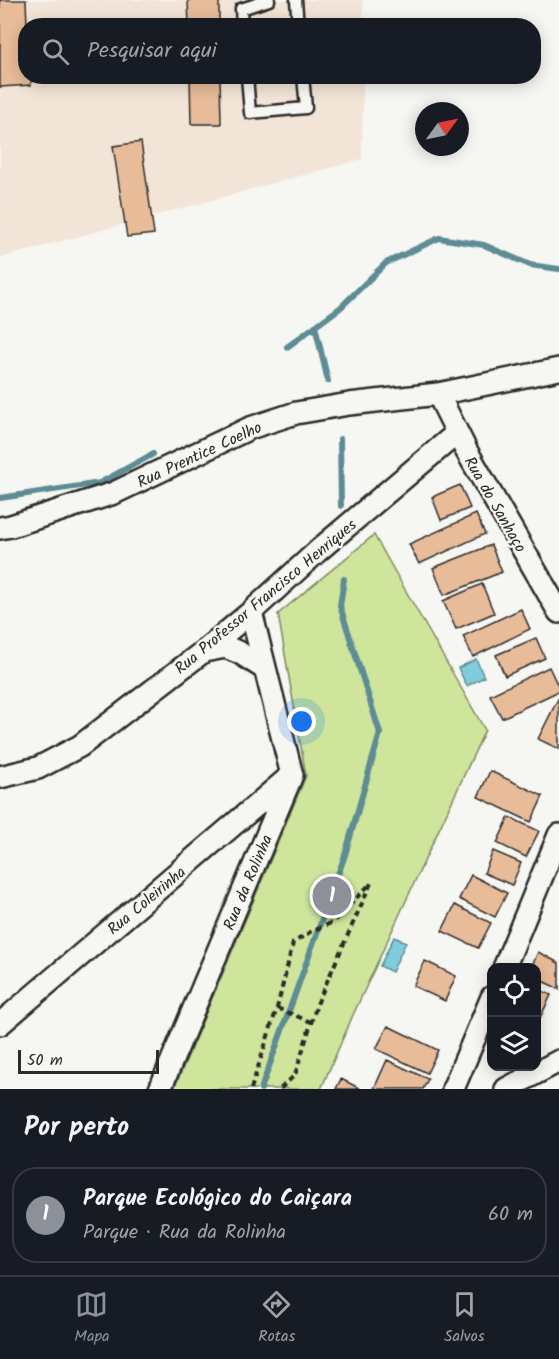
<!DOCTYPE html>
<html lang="pt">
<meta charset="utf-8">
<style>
:root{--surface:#171b24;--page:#20242c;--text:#f1f3f6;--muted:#9ea1a6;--line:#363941;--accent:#8c9099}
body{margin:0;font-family:Kalam,sans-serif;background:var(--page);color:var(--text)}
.controls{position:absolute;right:18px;bottom:18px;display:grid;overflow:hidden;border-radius:12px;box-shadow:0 3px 15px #0003}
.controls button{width:54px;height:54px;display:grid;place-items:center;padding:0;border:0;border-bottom:2px solid var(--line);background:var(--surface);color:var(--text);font:30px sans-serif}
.compass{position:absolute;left:415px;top:102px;width:54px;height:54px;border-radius:50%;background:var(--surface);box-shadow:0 3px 15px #0003;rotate:57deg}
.scale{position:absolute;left:18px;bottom:15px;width:141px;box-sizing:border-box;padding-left:6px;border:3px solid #2b2b2b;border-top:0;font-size:16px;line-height:21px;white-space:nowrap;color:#2b2b2b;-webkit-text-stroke:4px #f6f6f2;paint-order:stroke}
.you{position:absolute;left:302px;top:722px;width:21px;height:21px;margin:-15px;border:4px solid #fff;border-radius:50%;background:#1a73e8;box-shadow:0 0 0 9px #1a73e833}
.badge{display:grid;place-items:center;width:39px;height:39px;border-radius:50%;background:var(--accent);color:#fff;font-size:20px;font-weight:700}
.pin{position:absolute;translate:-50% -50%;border:3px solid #fff;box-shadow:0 2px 6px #0006}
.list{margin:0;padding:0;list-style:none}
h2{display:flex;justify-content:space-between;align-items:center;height:78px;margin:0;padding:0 24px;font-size:26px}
h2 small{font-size:20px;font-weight:400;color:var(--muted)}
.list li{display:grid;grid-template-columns:39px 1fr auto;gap:18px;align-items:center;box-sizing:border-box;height:96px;margin:0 12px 12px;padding:0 12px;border:2px solid var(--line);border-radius:24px}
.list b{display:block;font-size:22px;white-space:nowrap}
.list p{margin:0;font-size:20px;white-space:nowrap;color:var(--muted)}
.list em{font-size:20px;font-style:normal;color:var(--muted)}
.icon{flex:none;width:33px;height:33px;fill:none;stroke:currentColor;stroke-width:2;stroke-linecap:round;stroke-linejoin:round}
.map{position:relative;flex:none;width:559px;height:1089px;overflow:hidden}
.search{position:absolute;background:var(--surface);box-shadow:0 3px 15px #0003;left:18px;right:18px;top:18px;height:66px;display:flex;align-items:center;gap:15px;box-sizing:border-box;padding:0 21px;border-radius:24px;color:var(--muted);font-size:22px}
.sheet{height:186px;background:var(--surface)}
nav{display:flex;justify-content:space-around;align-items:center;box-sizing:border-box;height:84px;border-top:2px solid var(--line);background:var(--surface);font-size:16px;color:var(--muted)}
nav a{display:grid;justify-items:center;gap:3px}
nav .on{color:var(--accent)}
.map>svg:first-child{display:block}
.built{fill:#f2e5d7}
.green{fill:#cee59b;stroke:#7c8863;stroke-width:1.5}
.water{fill:#7fcddc;stroke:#5d8c95;stroke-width:1.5}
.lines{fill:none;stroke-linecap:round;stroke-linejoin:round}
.stream{stroke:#5d8c95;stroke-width:6}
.building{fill:#e9bc99;stroke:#2b2b2b;stroke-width:1.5}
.lane-casing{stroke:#2b2b2b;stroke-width:15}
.street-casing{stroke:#2b2b2b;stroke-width:26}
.path{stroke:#2b2b2b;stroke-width:4;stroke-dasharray:6 4.5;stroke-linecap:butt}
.lane{stroke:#f6f6f2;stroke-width:10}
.street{stroke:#f6f6f2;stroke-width:21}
.labels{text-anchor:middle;stroke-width:4.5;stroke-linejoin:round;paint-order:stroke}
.street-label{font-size:16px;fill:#2b2b2b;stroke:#f6f6f2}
</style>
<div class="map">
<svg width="559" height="1089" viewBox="0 0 559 1089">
<rect width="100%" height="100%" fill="#f6f6f2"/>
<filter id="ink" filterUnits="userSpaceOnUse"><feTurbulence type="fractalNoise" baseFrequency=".0167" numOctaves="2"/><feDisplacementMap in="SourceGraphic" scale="12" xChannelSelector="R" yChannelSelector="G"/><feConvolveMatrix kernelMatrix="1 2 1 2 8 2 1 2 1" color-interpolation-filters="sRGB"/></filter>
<g filter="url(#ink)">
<!-- built -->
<path class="built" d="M0,0H363V25L26,26V76L363,77L362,159L0,258Z"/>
<!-- green -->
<path class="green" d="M374,535L485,730L353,1015L321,1089H174L306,776L278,614Z"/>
<!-- water -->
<path class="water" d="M476,659L484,677L467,686L458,668Z
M394,937L406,942L392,972L380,966Z"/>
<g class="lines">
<!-- stream -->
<path class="stream" d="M315,326L328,381
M287,347L340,308L386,263L439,238L484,245L530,265L559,269
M340,439L341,506
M0,498L100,483L153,454
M261,1089L345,855L380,733L340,606L344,579"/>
</g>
<!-- building -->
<path class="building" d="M0,0H26L27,26H26V76H31V85L0,87Z
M188,0H219V26H189Z
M190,76H220L221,124H191Z
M141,142L154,234L127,237L113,146Z
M460,485L470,508L441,520L432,497Z
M476,514L485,534L419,564L409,544Z
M491,545L502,572L444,595L433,568Z
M482,584L494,613L456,629L443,601Z
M521,609L530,629L473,657L463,636Z
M536,638L545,658L505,676L496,655Z
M549,667L559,688V691L502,718L490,695Z
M558,699H559V749L538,739Z
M490,771L543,796L531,822L478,797Z
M509,817L539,831L526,857L497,843Z
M493,851L521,863L512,885L484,873Z
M471,875L507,893L495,917L459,899Z
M455,905L491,923L478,948L442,931Z
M538,952L559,963V989L536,978V968H531Z
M425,961L456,976L445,1001L413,986Z
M536,988L551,995L539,1020L536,1018Z
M388,1026L438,1050L427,1073L376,1049Z
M387,1060L428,1079L423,1089H374Z
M341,1079L361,1089H336Z"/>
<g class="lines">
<defs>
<path id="lane" d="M296,0L298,26
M242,26L241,9L269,0
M247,76L250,113L306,108L303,76"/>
<path id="street" d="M438,394L466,450L559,612
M0,528L11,526L114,493L250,428L296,413L349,404L438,394L559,369
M204,651L226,647L240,653L265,669
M0,777L38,768L80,746L204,651L251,612L320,549L457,433
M504,968L559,835
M0,1024L287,779
M160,1089L292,775L251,612
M453,1089L492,997
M506,1089L559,1061"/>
</defs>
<!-- lane casing -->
<use href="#lane" class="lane-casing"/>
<!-- street casing -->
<use href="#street" class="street-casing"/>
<!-- path -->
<path class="path" d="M277,1008L311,1022
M251,1089L277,1008L293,943L310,932L333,922L371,883L317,1004L295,1075L280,1089"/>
<!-- lane -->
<use href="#lane" class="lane"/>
<!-- street -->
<use href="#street" class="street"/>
</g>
</g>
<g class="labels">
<!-- street labels -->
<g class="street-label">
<text transform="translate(199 454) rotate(-25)" y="6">Rua Prentice Coelho</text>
<text transform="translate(496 504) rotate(60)" y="6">Rua do Sanhaço</text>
<text transform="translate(265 596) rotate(-40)" y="6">Rua Professor Francisco Henriques</text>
<text transform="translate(247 882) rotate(-67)" y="6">Rua da Rolinha</text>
<text transform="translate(146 900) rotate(-40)" y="6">Rua Coleirinha</text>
</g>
</g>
</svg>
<div class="controls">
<button><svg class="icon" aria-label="locate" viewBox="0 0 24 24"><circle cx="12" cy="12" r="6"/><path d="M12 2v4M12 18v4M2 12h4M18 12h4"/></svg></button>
<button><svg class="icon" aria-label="layers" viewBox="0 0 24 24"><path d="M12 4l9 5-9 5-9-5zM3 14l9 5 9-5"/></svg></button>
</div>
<svg class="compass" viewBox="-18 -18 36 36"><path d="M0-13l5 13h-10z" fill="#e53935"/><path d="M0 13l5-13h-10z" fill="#9ea1a6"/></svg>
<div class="scale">50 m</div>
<div class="you"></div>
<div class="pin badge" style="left:332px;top:896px">1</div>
<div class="search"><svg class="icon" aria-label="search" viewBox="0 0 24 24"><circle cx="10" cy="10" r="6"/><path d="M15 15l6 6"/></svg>Pesquisar aqui</div>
</div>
<section class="sheet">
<h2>Por perto<small></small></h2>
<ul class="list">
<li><span class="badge">1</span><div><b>Parque Ecológico do Caiçara</b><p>Parque · Rua da Rolinha</p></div><em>60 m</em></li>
</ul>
</section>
<nav>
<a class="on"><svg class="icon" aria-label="map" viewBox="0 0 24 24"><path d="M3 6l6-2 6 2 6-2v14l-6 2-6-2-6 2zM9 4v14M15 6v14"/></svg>Mapa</a>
<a><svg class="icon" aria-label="directions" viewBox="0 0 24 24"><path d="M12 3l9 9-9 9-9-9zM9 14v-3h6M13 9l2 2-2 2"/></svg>Rotas</a>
<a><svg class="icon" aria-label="saved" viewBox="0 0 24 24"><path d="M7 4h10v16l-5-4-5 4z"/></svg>Salvos</a>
</nav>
